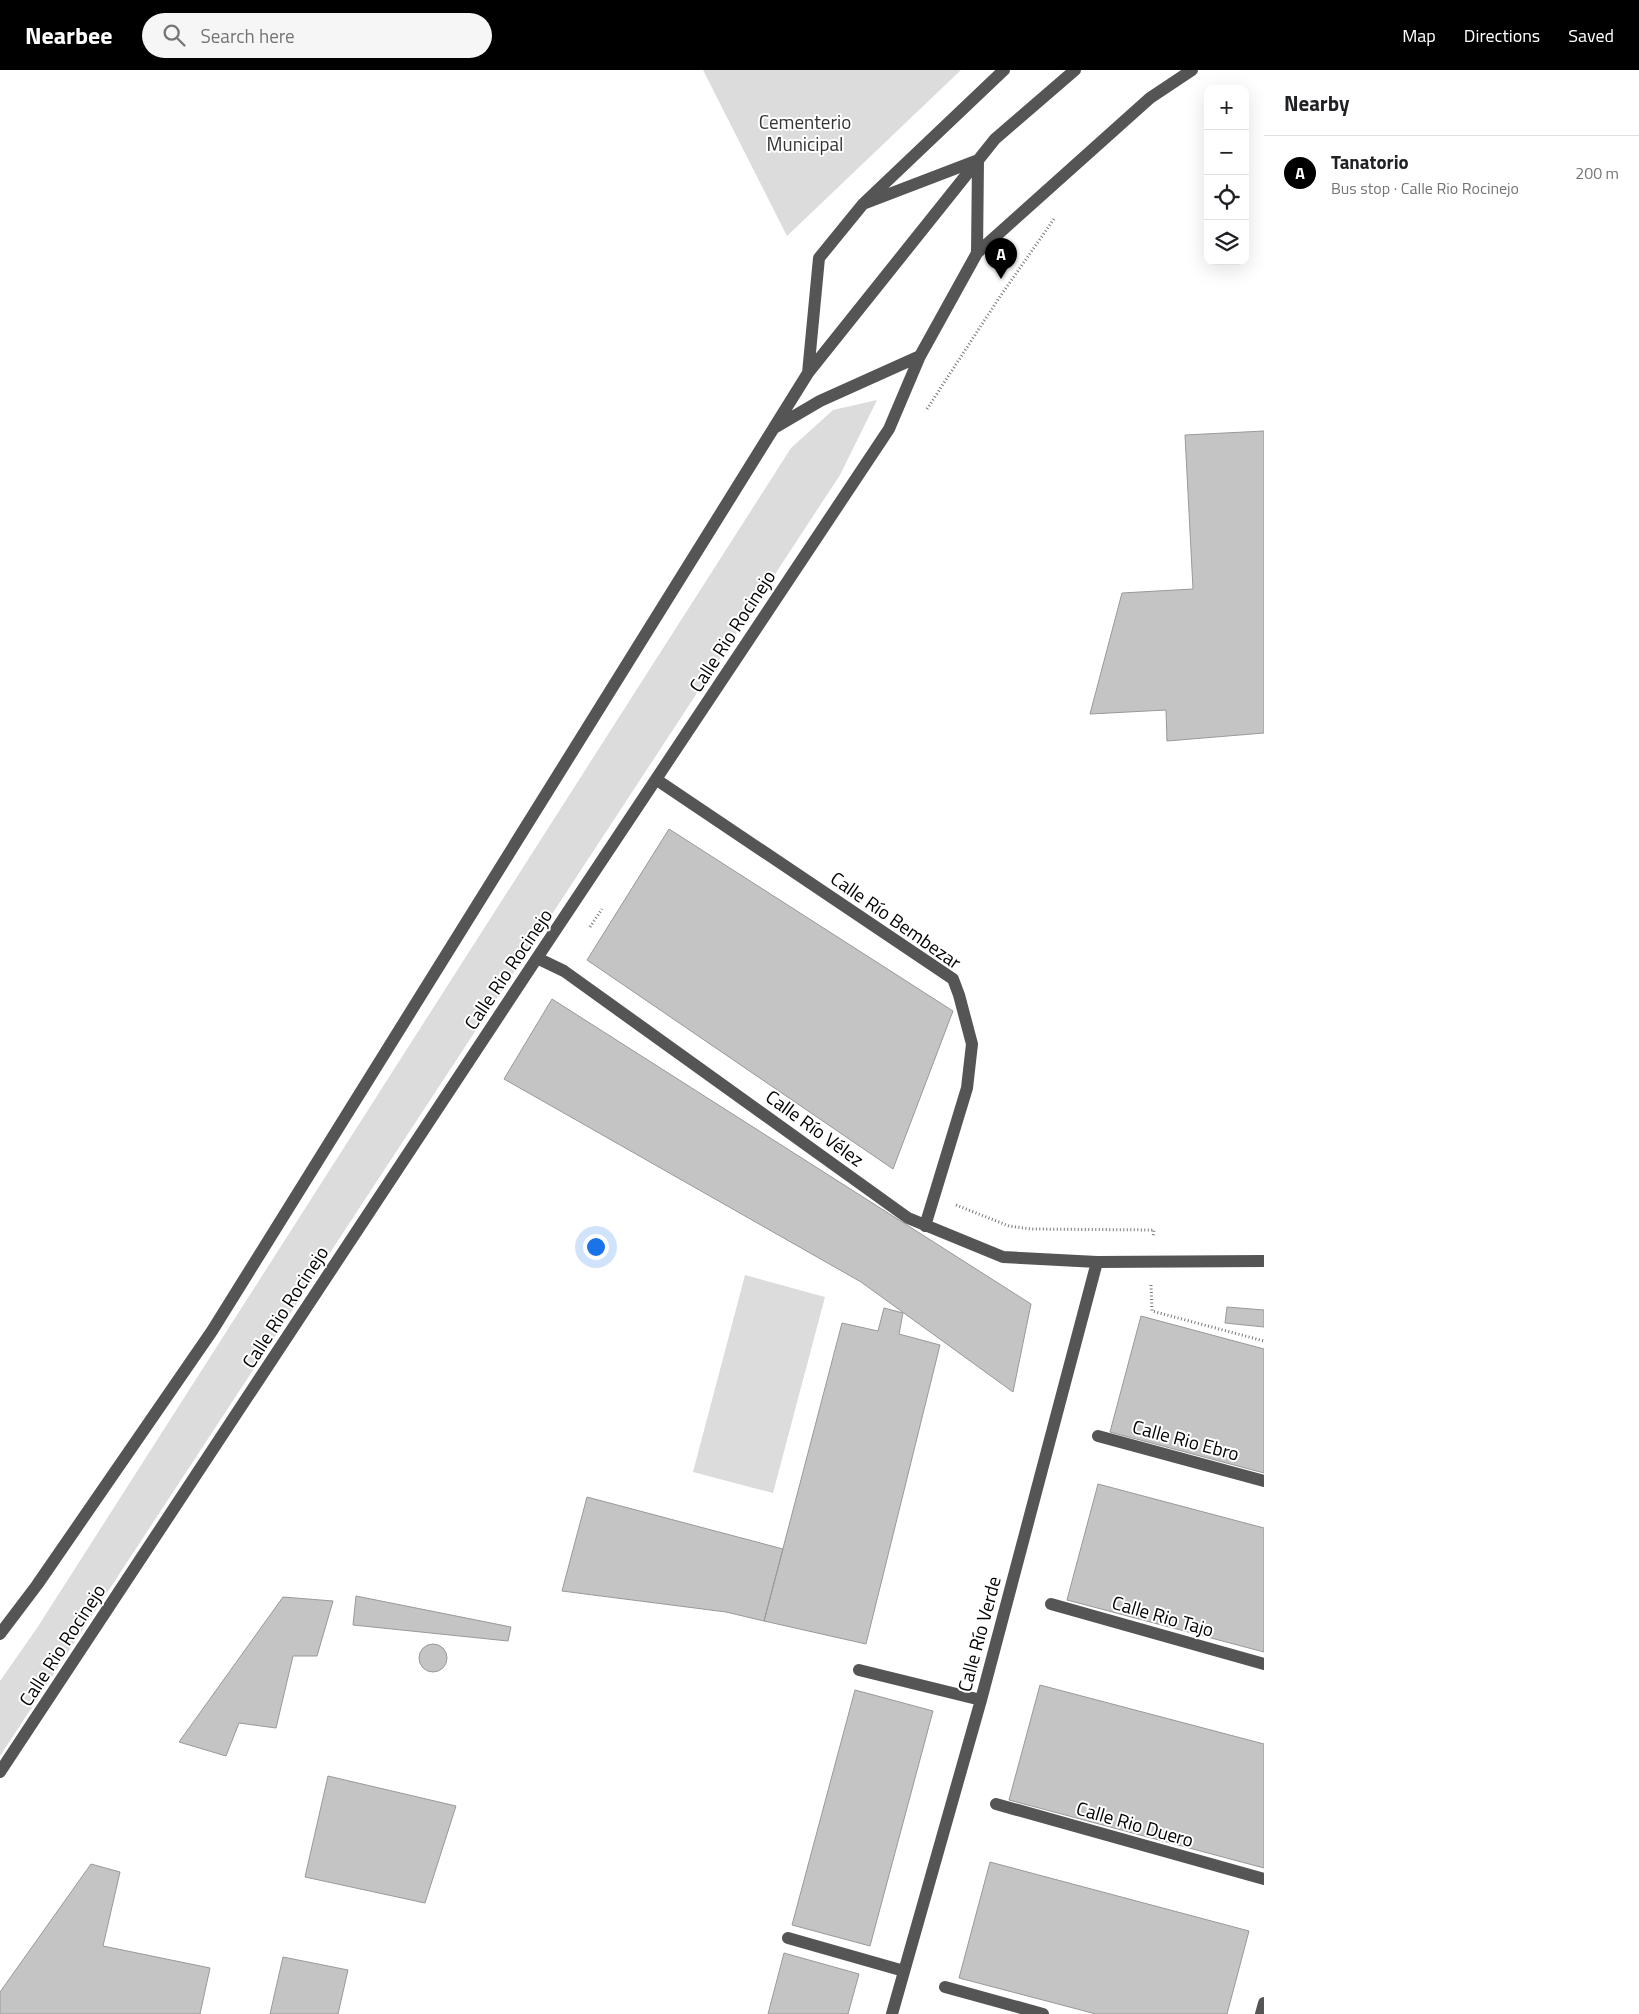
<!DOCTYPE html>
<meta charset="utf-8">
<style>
:root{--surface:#fff;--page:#f6f6f6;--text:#202124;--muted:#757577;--line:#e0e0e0;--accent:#000}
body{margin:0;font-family:"Titillium Web",sans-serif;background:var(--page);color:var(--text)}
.controls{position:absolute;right:15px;top:15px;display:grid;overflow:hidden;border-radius:10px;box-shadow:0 5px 20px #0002}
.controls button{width:45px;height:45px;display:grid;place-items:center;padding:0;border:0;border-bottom:1px solid var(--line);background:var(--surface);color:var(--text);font:25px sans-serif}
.you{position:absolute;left:595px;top:1176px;width:18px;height:18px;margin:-12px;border:4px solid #fff;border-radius:50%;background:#1a73e8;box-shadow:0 0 0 8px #1a73e833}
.badge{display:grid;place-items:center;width:32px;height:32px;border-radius:50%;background:var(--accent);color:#fff;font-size:16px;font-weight:700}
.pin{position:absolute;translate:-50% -41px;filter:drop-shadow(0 1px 2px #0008)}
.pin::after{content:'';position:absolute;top:26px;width:18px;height:15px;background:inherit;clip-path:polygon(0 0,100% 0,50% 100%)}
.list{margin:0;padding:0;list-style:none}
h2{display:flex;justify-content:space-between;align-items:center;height:65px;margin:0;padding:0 20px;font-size:21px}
h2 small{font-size:16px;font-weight:400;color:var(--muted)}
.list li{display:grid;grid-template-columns:32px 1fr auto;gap:15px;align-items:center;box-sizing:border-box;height:75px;padding:0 20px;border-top:1px solid var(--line)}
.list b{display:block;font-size:19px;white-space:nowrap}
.list p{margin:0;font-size:16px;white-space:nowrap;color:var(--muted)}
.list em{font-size:16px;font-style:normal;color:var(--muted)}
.icon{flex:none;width:28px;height:28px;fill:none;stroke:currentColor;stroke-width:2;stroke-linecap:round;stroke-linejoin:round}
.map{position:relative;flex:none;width:1264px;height:1944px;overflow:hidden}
header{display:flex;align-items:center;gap:30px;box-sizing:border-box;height:70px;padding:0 25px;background:var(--accent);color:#fff}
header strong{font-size:24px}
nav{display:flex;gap:28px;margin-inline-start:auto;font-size:18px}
.search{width:350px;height:45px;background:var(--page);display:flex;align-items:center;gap:12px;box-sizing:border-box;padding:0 18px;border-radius:28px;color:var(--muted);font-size:19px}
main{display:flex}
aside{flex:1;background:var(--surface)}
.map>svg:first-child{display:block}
.green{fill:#dcdcdc}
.building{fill:#c4c4c4;stroke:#999}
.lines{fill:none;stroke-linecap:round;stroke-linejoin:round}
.path{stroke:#777;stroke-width:3;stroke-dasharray:1 2.5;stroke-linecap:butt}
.minor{stroke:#555;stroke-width:12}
.labels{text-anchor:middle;stroke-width:4;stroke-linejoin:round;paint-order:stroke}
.park-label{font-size:19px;fill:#333;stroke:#fff}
.street-label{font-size:19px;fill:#000;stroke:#fff}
</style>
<header>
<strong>Nearbee</strong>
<div class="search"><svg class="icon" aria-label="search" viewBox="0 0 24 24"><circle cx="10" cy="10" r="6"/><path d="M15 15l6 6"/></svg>Search here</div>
<nav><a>Map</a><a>Directions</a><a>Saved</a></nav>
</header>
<main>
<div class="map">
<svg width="1264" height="1944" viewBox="0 0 1264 1944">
<rect width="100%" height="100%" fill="#fff"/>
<!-- green -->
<path class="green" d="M703,0H961L787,166Z
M877,330L840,405L0,1686V1611L37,1558L791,378L833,340Z
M745,1205L825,1227L773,1423L693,1402Z"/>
<!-- building -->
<path class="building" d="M1264,361V663L1167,671L1166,640L1090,644L1122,523L1193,519L1185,365Z
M669,759L953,941L893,1099L587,890Z
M552,929L1031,1234L1013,1322L861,1212L504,1009Z
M1227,1237L1264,1240V1257L1225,1253Z
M884,1238L903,1243L899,1264L940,1275L866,1574L764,1551L842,1253L878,1261Z
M1141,1246L1264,1279V1403L1110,1362Z
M1098,1414L1264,1458V1582L1067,1530Z
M587,1427L783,1479L764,1551L726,1542L562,1521Z
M356,1526L511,1557L508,1571L353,1555Z
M283,1527L333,1531L317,1586H293L276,1658L239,1653L226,1686L179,1672Z
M419 1588a14 14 0 1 1 28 0a14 14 0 1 1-28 0Z
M1040,1615L1264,1674V1798L1009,1730Z
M855,1620L933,1641L870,1876L792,1855Z
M328,1706L456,1736L425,1833L305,1807Z
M990,1792L1249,1861L1227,1944H1096L959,1908Z
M91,1794L120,1802L103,1876L210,1898L200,1944H0V1922Z
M784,1883L859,1904L848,1944H768Z
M283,1887L348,1900L338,1944H270Z"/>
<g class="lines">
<!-- path -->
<path class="path" d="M927,339L999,228L1054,149
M590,857L602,839
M956,1135L1009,1156L1031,1159L1154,1160L1153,1167
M1151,1215L1152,1241L1264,1271"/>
<!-- minor -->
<path class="minor" d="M977,183L1150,28L1192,0
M808,303L819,188L863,134L1004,0
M774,358L820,331L920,286
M657,710L953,909L959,925L972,974L967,1018L925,1156
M537,888L564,901L908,1148L1003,1187L1097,1192L1264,1191
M1098,1366L1264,1411
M1051,1534L1264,1594
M0,1564L37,1515L212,1261L808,303L995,69L1075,0
M859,1600L981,1630
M0,1702L537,888L889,359L920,286L977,183L978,90L863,134
M996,1734L1264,1809
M788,1868L904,1901
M945,1917L1043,1944
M892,1944L981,1630L1097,1192
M1261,1944L1264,1933"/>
</g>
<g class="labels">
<!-- park labels -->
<g class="park-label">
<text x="805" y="59">Cementerio<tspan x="805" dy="22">Municipal</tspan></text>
</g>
<!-- street labels -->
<g class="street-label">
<text transform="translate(732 561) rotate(-57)" y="7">Calle Rio Rocinejo</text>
<text transform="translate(896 850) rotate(35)" y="7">Calle Río Bembezar</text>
<text transform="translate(508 899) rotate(-56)" y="7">Calle Rio Rocinejo</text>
<text transform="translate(815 1058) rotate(36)" y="7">Calle Río Vélez</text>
<text transform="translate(285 1237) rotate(-57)" y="7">Calle Rio Rocinejo</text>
<text transform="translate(1186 1370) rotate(15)" y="7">Calle Rio Ebro</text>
<text transform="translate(1163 1546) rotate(16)" y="7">Calle Rio Tajo</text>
<text transform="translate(979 1564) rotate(-75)" y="7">Calle Río Verde</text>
<text transform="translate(62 1575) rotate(-57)" y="7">Calle Rio Rocinejo</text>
<text transform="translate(1135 1754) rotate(16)" y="7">Calle Rio Duero</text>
</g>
</g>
</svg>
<div class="controls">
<button>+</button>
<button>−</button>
<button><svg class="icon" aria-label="locate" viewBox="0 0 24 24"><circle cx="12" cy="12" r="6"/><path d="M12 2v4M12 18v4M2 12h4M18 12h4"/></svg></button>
<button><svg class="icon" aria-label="layers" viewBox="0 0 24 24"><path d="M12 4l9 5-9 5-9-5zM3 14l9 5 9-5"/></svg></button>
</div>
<div class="you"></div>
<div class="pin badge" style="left:1001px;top:209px">A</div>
</div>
<aside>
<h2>Nearby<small></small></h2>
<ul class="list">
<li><span class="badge">A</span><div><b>Tanatorio</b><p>Bus stop · Calle Rio Rocinejo</p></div><em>200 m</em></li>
</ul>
</aside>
</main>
